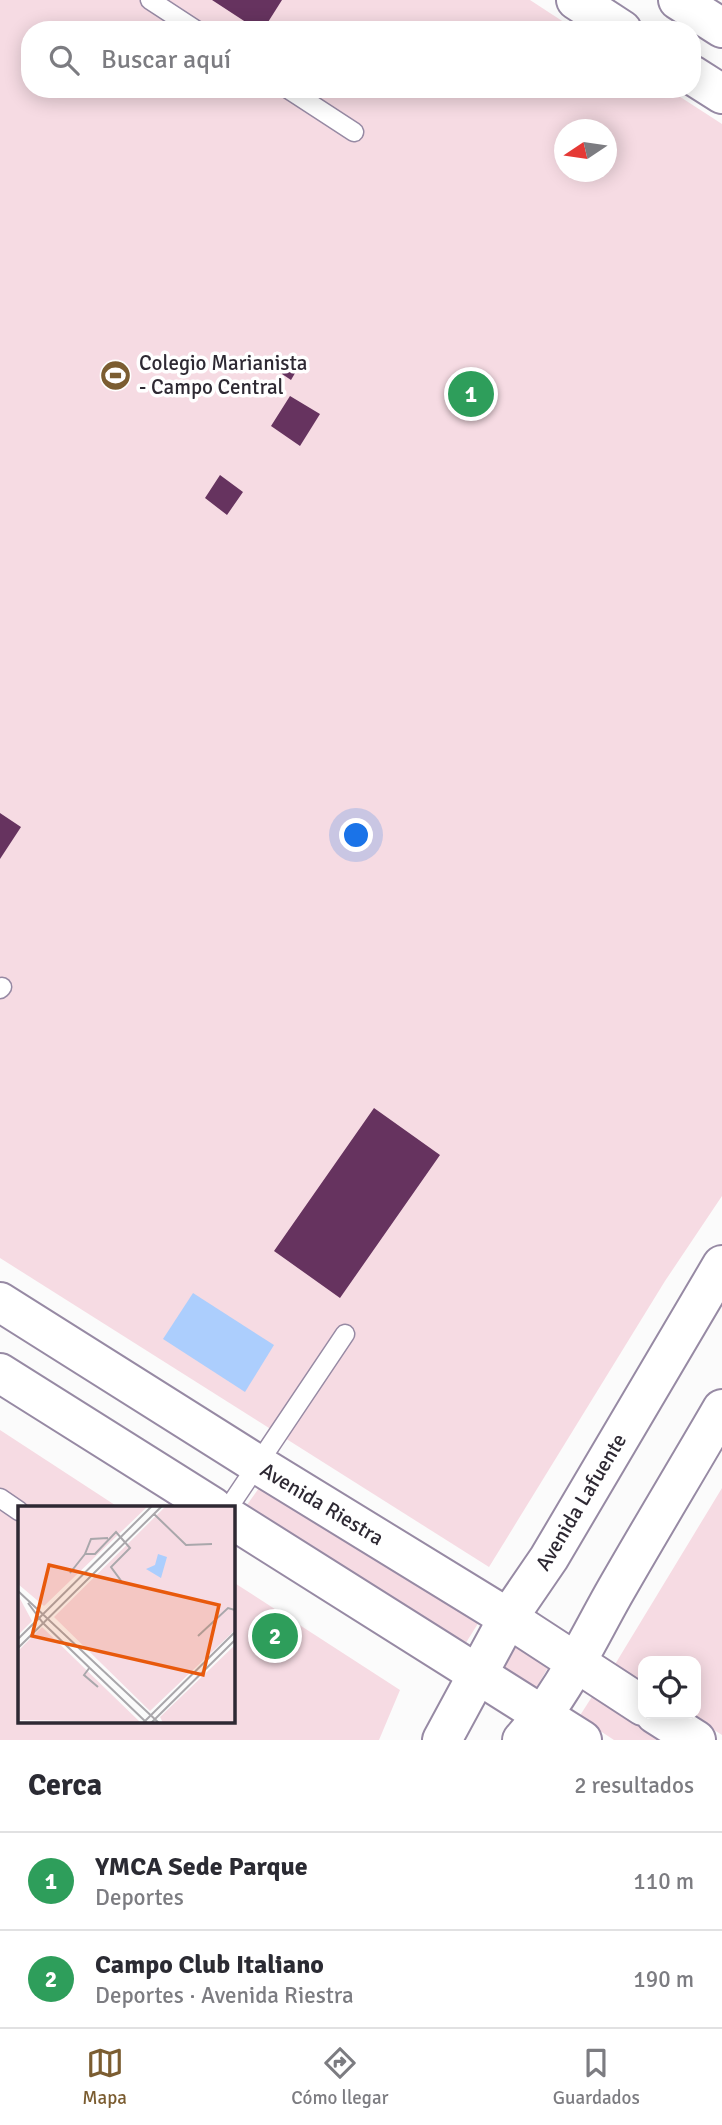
<!DOCTYPE html>
<html lang="es">
<meta charset="utf-8">
<style>
:root{--surface:#fff;--page:#f7f7f7;--text:#2b2b33;--muted:#7c7c81;--line:#e1e1e2;--accent:#7b5d31}
body{margin:0;font-family:Signika,sans-serif;background:var(--page);color:var(--text)}
.controls{position:absolute;right:21px;bottom:21px;display:grid;overflow:hidden;border-radius:14px;box-shadow:0 4px 18px #0003}
.controls button{width:63px;height:63px;display:grid;place-items:center;padding:0;border:0;border-bottom:2px solid var(--line);background:var(--surface);color:var(--text);font:35px sans-serif}
.compass{position:absolute;left:554px;top:119px;width:63px;height:63px;border-radius:50%;background:var(--surface);box-shadow:0 4px 18px #0003;rotate:257deg}
.you{position:absolute;left:357px;top:836px;width:24px;height:24px;margin:-18px;border:5px solid #fff;border-radius:50%;background:#1a73e8;box-shadow:0 0 0 10px #1a73e833}
.badge{display:grid;place-items:center;width:46px;height:46px;border-radius:50%;background:var(--accent);color:#fff;font-size:23px;font-weight:700}
.pin{position:absolute;translate:-50% -50%;border:4px solid #fff;box-shadow:0 2px 7px #0006}
.list{margin:0;padding:0;list-style:none}
h2{display:flex;justify-content:space-between;align-items:center;height:91px;margin:0;padding:0 28px;font-size:30px}
h2 small{font-size:23px;font-weight:400;color:var(--muted)}
.list li{display:grid;grid-template-columns:46px 1fr auto;gap:21px;align-items:center;box-sizing:border-box;height:98px;padding:0 28px;border-top:2px solid var(--line)}
.list b{display:block;font-size:26px;white-space:nowrap}
.list p{margin:0;font-size:23px;white-space:nowrap;color:var(--muted)}
.list em{font-size:23px;font-style:normal;color:var(--muted)}
.icon{flex:none;width:38px;height:38px;fill:none;stroke:currentColor;stroke-width:2;stroke-linecap:round;stroke-linejoin:round}
.map{position:relative;flex:none;width:722px;height:1740px;overflow:hidden}
.search{position:absolute;background:var(--surface);box-shadow:0 4px 18px #0003;left:21px;right:21px;top:21px;height:77px;display:flex;align-items:center;gap:18px;box-sizing:border-box;padding:0 24px;border-radius:28px;color:var(--muted);font-size:26px}
.sheet{height:287px;background:var(--surface)}
nav{display:flex;justify-content:space-around;align-items:center;box-sizing:border-box;height:98px;border-top:2px solid var(--line);background:var(--surface);font-size:19px;color:var(--muted)}
nav a{display:grid;justify-items:center;gap:4px}
nav .on{color:var(--accent)}
.map>svg:first-child{display:block}
.green{fill:#f6dbe3;fill-rule:evenodd}
.water{fill:#accefd}
.building{fill:#66335f}
.lines{fill:none;stroke-linecap:round;stroke-linejoin:round}
.service-casing{stroke:#978aa4;stroke-width:21}
.tertiary-casing{stroke:#978aa4;stroke-width:42}
.secondary-casing{stroke:#978aa4;stroke-width:42}
.service{stroke:#fff;stroke-width:18}
.tertiary{stroke:#fff;stroke-width:38}
.secondary{stroke:#fff;stroke-width:38}
.labels{text-anchor:middle;stroke-width:7;stroke-linejoin:round;paint-order:stroke}
.poi-label{font-size:21px;fill:#2e2933;stroke:#fff;text-anchor:start}
.street-label{font-size:21px;fill:#2e2933;stroke:#fff}
.inset-road{fill:none;stroke:#a9a7ab;stroke-width:2}
.view{fill:#e8590c;fill-opacity:0.15;stroke:#e8590c;stroke-width:3.5}
.inset-edge{fill:none;stroke:#2e2933;stroke-width:3.5}
</style>
<div class="map">
<svg width="722" height="1740" viewBox="0 0 722 1740">
<rect width="100%" height="100%" fill="#fbfbfb"/>
<!-- green -->
<path class="green" d="M0,0H530L576,30H30V89H668L722,124V1196L665,1281L489,1567L0,1258ZM564,130H606V172H564Z
M0,1430L118,1507H19V1721H233V1582L400,1690L379,1740H0Z
M264,1481L479,1622L462,1649L244,1509Z
M722,1488V1735L689,1714H696V1661H643V1685L614,1666Z
M506,1637L550,1664L534,1692L490,1665Z
M595,1692L669,1740H614L579,1717Z"/>
<!-- water -->
<path class="water" d="M193,1293L274,1345L245,1392L163,1339Z"/>
<!-- building -->
<path class="building" d="M212,0H282L263,30H258Z
M293,358L301,363L291,380L282,374Z
M290,396L320,414L300,446L271,426Z
M220,475L243,492L227,515L205,498Z
M0,813L21,827L0,859Z
M374,1108L440,1155L340,1298L274,1251Z"/>
<g class="lines">
<defs>
<path id="service" d="M150,0L196,30
M288,89L354,132
M0,989L2,987
M0,1498L19,1511
M229,1507L345,1334"/>
<path id="tertiary" d="M576,0L622,30
M678,0L722,28
M692,75L722,94
M442,1740L508,1618L549,1558L722,1265
M522,1740C561,1697 585,1645 613,1595C649,1532 686,1471 722,1409"/>
<path id="secondary" d="M0,1302L257,1464L508,1618L643,1706
M0,1373L213,1507
M233,1520L582,1740
M655,1714L696,1740"/>
</defs>
<!-- service casing -->
<use href="#service" class="service-casing"/>
<!-- tertiary casing -->
<use href="#tertiary" class="tertiary-casing"/>
<!-- secondary casing -->
<use href="#secondary" class="secondary-casing"/>
<!-- service -->
<use href="#service" class="service"/>
<!-- tertiary -->
<use href="#tertiary" class="tertiary"/>
<!-- secondary -->
<use href="#secondary" class="secondary"/>
</g>
<!-- icons -->
<defs>
<symbol id="stadium-disc" viewBox="-11 -11 22 22"><circle r="9.5" fill="#7b5d31" stroke="#fff"/><path d="M0-5a6.5 5 0 1 0 0 10a6.5 5 0 1 0 0-10ZM-3.5-1.8h7v3.6h-7Z" fill="#fff"/></symbol>
</defs>
<g fill-rule="evenodd">
<use href="#stadium-disc" x="98" y="358" width="35" height="35"/>
</g>
<g class="labels">
<!-- poi labels -->
<g class="poi-label">
<text x="139" y="370">Colegio Marianista<tspan x="139" dy="24">- Campo Central</tspan></text>
</g>
<!-- street labels -->
<g class="street-label">
<text transform="translate(581 1502) rotate(-59)" y="7">Avenida Lafuente</text>
<text transform="translate(322 1504) rotate(31)" y="7">Avenida Riestra</text>
</g>
</g>
<!-- overview -->
<g transform="translate(18 1506)">
<rect width="217" height="217" fill="#fbfbfb"/>
<path d="M0,0H130L26,100L0,78ZM148,0H217V124L132,205L36,111ZM0,89L14,115L0,129ZM24,121L122,216L0,214V145ZM217,139V217H145L142,211Z" fill="#f6dbe3"/>
<path d="M140,48L149,51L143,72L128,63L137,59Z" fill="#accefd"/>
<path class="inset-road" d="M136,8L168,39L194,38M90,32L73,33L67,48H77L98,26L112,42L93,61L104,76M52,67L67,48M0,85L141,217M10,97L25,117L129,217M180,130L210,102L217,104M0,133L134,0M0,142L144,0M72,161L66,169L80,181M125,217L217,126M133,217L217,134"/>
<path class="view" d="M31,59L201,99L185,169L14,130Z"/>
<rect width="217" height="217" class="inset-edge"/>
</g>
</svg>
<div class="controls">
<button><svg class="icon" aria-label="locate" viewBox="0 0 24 24"><circle cx="12" cy="12" r="6"/><path d="M12 2v4M12 18v4M2 12h4M18 12h4"/></svg></button>
</div>
<svg class="compass" viewBox="-18 -18 36 36"><path d="M0-13l5 13h-10z" fill="#e53935"/><path d="M0 13l5-13h-10z" fill="#7c7c81"/></svg>
<div class="you"></div>
<div class="pin badge" style="left:471px;top:394px;background:#2e9e5b">1</div>
<div class="pin badge" style="left:275px;top:1636px;background:#2e9e5b">2</div>
<div class="search"><svg class="icon" aria-label="search" viewBox="0 0 24 24"><circle cx="10" cy="10" r="6"/><path d="M15 15l6 6"/></svg>Buscar aquí</div>
</div>
<section class="sheet">
<h2>Cerca<small>2 resultados</small></h2>
<ul class="list">
<li><span class="badge" style="background:#2e9e5b">1</span><div><b>YMCA Sede Parque</b><p>Deportes</p></div><em>110 m</em></li>
<li><span class="badge" style="background:#2e9e5b">2</span><div><b>Campo Club Italiano</b><p>Deportes · Avenida Riestra</p></div><em>190 m</em></li>
</ul>
</section>
<nav>
<a class="on"><svg class="icon" aria-label="map" viewBox="0 0 24 24"><path d="M3 6l6-2 6 2 6-2v14l-6 2-6-2-6 2zM9 4v14M15 6v14"/></svg>Mapa</a>
<a><svg class="icon" aria-label="directions" viewBox="0 0 24 24"><path d="M12 3l9 9-9 9-9-9zM9 14v-3h6M13 9l2 2-2 2"/></svg>Cómo llegar</a>
<a><svg class="icon" aria-label="saved" viewBox="0 0 24 24"><path d="M7 4h10v16l-5-4-5 4z"/></svg>Guardados</a>
</nav>
